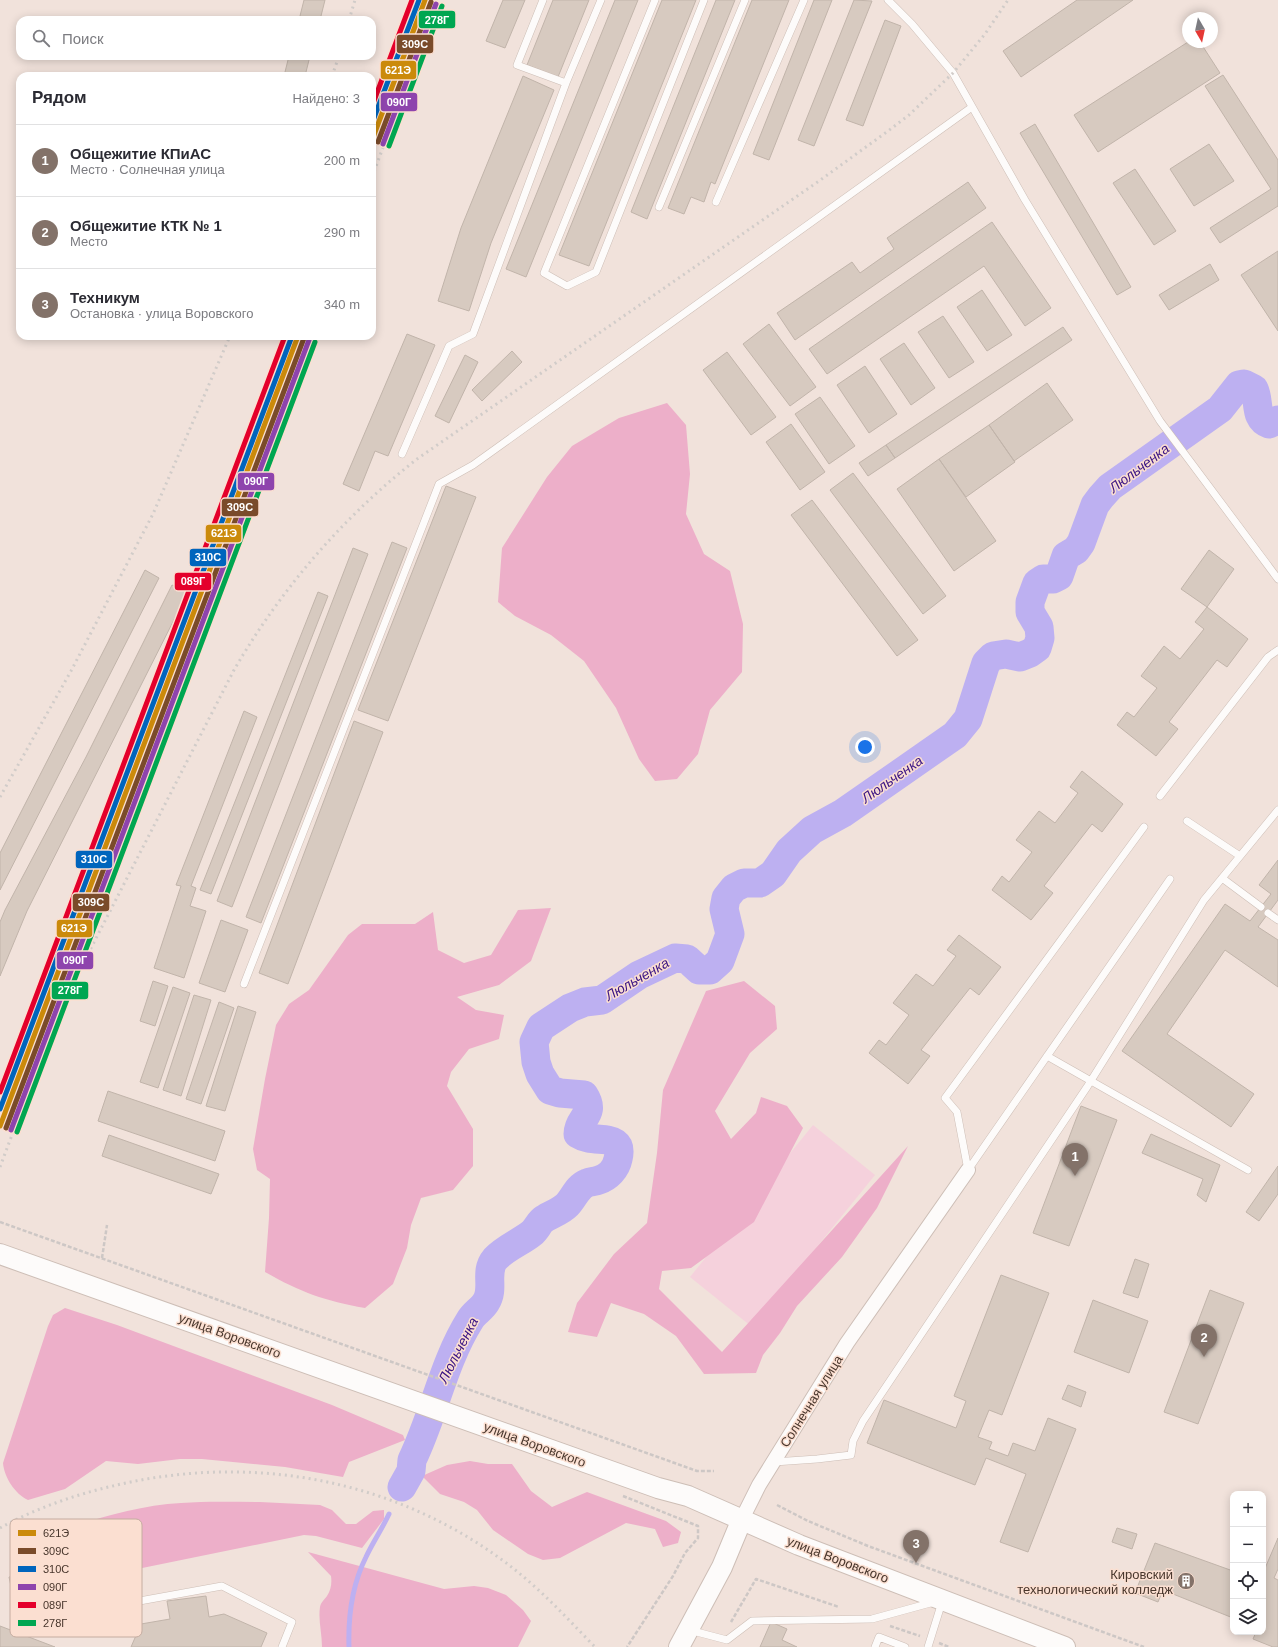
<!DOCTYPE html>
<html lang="ru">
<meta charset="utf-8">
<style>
:root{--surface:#fff;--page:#f7f7f7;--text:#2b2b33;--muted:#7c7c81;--line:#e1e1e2;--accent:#837269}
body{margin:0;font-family:Helvetica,sans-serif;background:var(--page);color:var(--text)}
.controls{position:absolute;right:12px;bottom:12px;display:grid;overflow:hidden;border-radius:8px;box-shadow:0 2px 10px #0003}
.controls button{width:36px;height:36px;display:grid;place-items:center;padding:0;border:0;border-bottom:1px solid var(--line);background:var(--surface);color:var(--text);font:20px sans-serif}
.compass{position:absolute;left:1182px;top:12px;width:36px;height:36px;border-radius:50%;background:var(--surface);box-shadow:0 2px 10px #0003;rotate:171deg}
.you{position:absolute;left:865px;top:747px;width:14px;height:14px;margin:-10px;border:3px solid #fff;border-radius:50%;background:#1a73e8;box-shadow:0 0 0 6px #1a73e833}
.badge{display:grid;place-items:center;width:26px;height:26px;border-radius:50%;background:var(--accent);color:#fff;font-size:13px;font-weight:700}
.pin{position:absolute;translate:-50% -33px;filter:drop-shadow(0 1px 2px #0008)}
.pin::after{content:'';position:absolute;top:21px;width:14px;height:12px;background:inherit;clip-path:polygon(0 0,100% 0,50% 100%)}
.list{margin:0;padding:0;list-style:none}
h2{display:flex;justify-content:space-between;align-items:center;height:52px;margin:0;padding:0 16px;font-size:17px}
h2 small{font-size:13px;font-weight:400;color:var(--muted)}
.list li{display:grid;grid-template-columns:26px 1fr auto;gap:12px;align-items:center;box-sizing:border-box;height:72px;padding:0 16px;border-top:1px solid var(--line)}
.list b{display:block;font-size:15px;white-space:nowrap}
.list p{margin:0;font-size:13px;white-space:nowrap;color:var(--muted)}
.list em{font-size:13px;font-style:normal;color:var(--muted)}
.icon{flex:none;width:22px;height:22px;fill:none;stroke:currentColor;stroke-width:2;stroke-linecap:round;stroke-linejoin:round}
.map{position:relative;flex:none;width:1278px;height:1647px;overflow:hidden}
.search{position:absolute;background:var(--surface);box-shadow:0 2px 10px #0003;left:16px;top:16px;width:360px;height:44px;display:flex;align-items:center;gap:10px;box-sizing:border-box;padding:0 14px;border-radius:12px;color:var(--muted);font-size:15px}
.panel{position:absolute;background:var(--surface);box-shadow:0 2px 10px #0003;left:16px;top:72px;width:360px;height:268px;border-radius:12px}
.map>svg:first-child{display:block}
.green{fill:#f5d1dc}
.forest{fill:#edafc9}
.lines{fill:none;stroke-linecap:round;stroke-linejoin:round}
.stream{stroke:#bdb0f1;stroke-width:5}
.river{stroke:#bdb0f1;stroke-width:29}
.building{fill:#d7cac0;stroke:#c1b4aa}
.lane-casing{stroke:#cdbeb6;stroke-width:8}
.street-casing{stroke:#cdbeb6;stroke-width:16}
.secondary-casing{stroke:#cdbeb6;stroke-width:22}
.path{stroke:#cdc7c5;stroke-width:2.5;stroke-dasharray:4 2;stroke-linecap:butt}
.lane{stroke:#fdfbfa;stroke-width:7}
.street{stroke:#fdfbfa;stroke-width:14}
.secondary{stroke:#fdfbfa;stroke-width:20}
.rail{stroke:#d1ccc9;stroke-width:3;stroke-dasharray:2 4;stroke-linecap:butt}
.rail-1-casing{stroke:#fbdfd1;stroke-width:8}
.rail-2-casing{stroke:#fbdfd1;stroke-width:8}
.rail-3-casing{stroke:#fbdfd1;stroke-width:8}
.rail-4-casing{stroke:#fbdfd1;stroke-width:8}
.rail-5-casing{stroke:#fbdfd1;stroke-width:8}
.rail-6-casing{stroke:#fbdfd1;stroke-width:8}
.rail-1{stroke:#cb8a0b;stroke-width:5}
.rail-2{stroke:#7a4b2a;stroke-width:5}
.rail-3{stroke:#0065bd;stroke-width:5}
.rail-4{stroke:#8e44ad;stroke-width:5}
.rail-5{stroke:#e4002b;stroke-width:5}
.rail-6{stroke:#00a651;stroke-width:5}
.labels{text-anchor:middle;stroke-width:3;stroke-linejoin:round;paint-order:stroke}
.street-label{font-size:13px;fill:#48362c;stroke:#fbdfd1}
.poi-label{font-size:13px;fill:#48362c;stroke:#fbdfd1;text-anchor:end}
.water-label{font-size:14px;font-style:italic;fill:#391384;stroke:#fbdfd1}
.key{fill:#fbdfd1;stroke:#c5aca0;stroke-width:1}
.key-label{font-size:11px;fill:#48362c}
.line-badge{stroke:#fbdfd1;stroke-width:1.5}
.badge-label{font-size:11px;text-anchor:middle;font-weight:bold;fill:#fff}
</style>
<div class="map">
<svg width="1278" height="1647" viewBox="0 0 1278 1647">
<rect width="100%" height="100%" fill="#f1e2db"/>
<!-- green -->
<path class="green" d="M813,1125L875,1175L752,1327L690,1277Z"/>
<!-- forest -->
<path class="forest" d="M667,403L686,425L690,474L686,514L704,554L730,571L743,624L742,672L710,710L698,754L677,779L655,781L639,759L616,708L584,661L551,635L515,616L498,602L502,548L547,477L572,446L619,418Z
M551,908L531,961L499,985L457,997L476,1010L504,1015L499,1039L469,1049L451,1072L447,1086L473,1129V1166L453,1190L421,1198L411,1225L407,1248L393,1284L365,1308C325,1301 300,1292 265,1272L269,1218L270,1179L257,1170L253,1149L265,1079L276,1025L289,1004L309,990L348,935L362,924H415L433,912L438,950L464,963L491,955L518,910Z
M744,981L775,1006L777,1029L750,1053L715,1111L731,1139L756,1113L761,1097L787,1106L803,1128L754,1222L691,1268L662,1271L659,1289L722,1352L908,1146L877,1208L842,1257L797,1306L780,1333L763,1355L756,1373L704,1374L676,1336L644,1314L611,1303L597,1337L568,1332L577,1303L614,1254L647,1223L657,1153L663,1090L706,991Z
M65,1308L117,1325L332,1405L403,1435L405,1440L349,1462L343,1477L285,1467L202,1459H180L138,1464L106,1461L65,1489L28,1500C15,1494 4,1477 3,1463L48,1326L53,1315Z
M470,1461L488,1464H512L531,1491L552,1507L587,1492L666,1521L681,1532L678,1543L663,1547L655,1529L626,1523L560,1558L543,1560L528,1554L493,1530L477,1510L464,1502L440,1494L422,1476L447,1465Z
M260,1502L320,1505L332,1510L346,1524H356L373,1511L384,1510V1519L362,1548L316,1536L304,1535L103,1576L82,1575C70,1551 61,1545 34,1541C81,1523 130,1506 181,1503C207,1501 234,1502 260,1502Z
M308,1552L444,1589L474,1586L488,1588L506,1595L523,1610L531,1621L518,1647H322C322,1633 318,1620 320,1607C321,1602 324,1600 327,1596C331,1590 332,1583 331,1576Z"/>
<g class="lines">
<!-- stream -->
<path class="stream" d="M349,1647C348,1616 352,1585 366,1557C373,1542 382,1529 389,1514"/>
<!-- river -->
<path class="river" d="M402,1487L411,1471L412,1460C434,1415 443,1363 470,1320C474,1313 482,1309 486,1302C495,1288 484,1272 495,1259C505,1248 521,1242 532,1233C537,1229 539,1222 544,1219C551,1214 560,1212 567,1205C574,1198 577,1187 587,1183C591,1181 595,1182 599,1180C608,1177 616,1169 618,1159C625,1131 595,1145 578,1134C578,1117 597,1115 584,1095L560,1093L550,1090L540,1074L536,1062L534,1042L541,1027L570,1008L585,1002L602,1000L639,975L675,958L687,959L699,970H710L720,961L730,934L724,909L726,898L734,888L744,883H760L773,874L789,851L812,830L843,813L955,735L968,719L986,663L993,656L1006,654L1020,657L1030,653L1037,648L1040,638L1039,627L1030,612V602L1037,583L1043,579H1053L1059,576L1066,556L1076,550L1081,543L1095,505L1101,497L1110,487L1220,409L1239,385L1244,384L1254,389C1260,401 1254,419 1269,424L1278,420"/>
</g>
<!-- building -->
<path class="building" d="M304,0H325L320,20H299Z
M503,0H525L505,48L486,41Z
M553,0H589L558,77L527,65Z
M615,0H638L526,277L506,269Z
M662,0H696L589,266L559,255Z
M716,0H735L647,219L631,212Z
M752,0H789L715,184L711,182L704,202L691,197L684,214L668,208Z
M814,0H832L769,160L753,154Z
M854,0L872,1L814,146L798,140Z
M1077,0H1133L1021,77L1003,51Z
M885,20L901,26L863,126L846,120Z
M1188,42H1200L1220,73L1098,152L1074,115Z
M289,56H310L305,76H284Z
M1223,75L1278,160V206L1220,243L1210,228L1271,189L1205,86Z
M523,76L554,90L491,243L469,311L438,301L461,228Z
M1035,124L1131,287L1117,295L1020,133Z
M1209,144L1234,181L1194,206L1170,169Z
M1135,169L1176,231L1154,245L1113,183Z
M968,182L986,208L795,340L777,313L852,262L860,273L894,249L887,238Z
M992,222L1051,308L1025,326L984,266L827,374L809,349Z
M1278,251V331L1241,275Z
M1210,264L1219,280L1169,310L1159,295Z
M982,290L1012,335L987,351L957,307Z
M943,316L974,362L949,378L918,332Z
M769,324L816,387L790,406L743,344Z
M1063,327L1072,340L895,458L886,445Z
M407,334L435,345L388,456L375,451L359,491L343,484Z
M904,343L935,388L911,405L880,359Z
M512,351L522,362L482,401L472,390Z
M727,352L776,417L751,435L703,370Z
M465,355L478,362L449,423L435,416Z
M865,366L897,414L869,433L837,385Z
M1047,383L1073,420L1014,461L989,425Z
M820,397L855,446L829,464L795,414Z
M791,424L825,472L800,490L766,442Z
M989,425L1015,462L966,497L939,459Z
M886,445L895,458L868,476L859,463Z
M939,459L996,541L954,571L897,489Z
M853,473L946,596L923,614L830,490Z
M446,486L476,497L388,721L358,710Z
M812,500L918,640L897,656L791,515Z
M392,542L407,548L261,923L246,917Z
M353,548L368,554L232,907L217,901Z
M1209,550L1234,569L1207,607L1181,589Z
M145,570L159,578L0,890V853Z
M172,585L188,592L27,911L0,976V922L5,910L86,757Z
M318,592L328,596L211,894L200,890Z
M1207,607L1248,639L1227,667L1217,660L1169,722L1178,729L1156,756L1117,725L1127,712L1134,717L1157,688L1141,676L1164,646L1180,659L1204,629L1195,622Z
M244,711L257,717L191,886L196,888L190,906L206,911L184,978L154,968L181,886L176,885Z
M354,721L383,732L288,984L259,973Z
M1082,771L1123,804L1102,832L1092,824L1044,886L1053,893L1031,920L992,890L1002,876L1009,882L1032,852L1016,840L1039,811L1055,823L1078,793L1070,787Z
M1278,860V900L1258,927L1278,940V987L1225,950L1167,1034L1254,1094L1231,1127L1122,1051L1225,904L1250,921L1271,894L1259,885Z
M221,920L248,930L225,992L199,983Z
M959,935L1001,967L979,995L970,988L921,1050L930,1056L908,1084L869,1053L879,1040L886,1045L909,1015L893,1003L916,974L933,986L956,956L947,950Z
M153,981L168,986L155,1026L140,1021Z
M173,987L190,993L158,1088L140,1082Z
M194,995L211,1000L181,1096L163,1090Z
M219,1002L234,1008L201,1104L186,1099Z
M238,1006L256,1012L225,1111L206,1106Z
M108,1091L225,1131L215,1161L98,1121Z
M1081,1106L1117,1120L1069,1246L1033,1233Z
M1151,1134L1220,1165L1206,1202L1197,1195L1203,1179L1142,1153Z
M109,1135L219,1174L211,1194L102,1156Z
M1278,1166V1194L1259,1221L1246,1212Z
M1135,1259L1149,1264L1138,1298L1123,1293Z
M1001,1275L1049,1293L1002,1415L989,1410L978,1437L992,1442L989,1449L1008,1456L1013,1443L1035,1451L1048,1418L1076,1429L1028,1552L1000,1542L1026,1474L986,1458L975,1485L867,1443L884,1400L956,1428L966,1401L954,1396Z
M1210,1290L1244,1303L1198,1424L1164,1412Z
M1093,1300L1148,1321L1129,1373L1074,1352Z
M1068,1385L1086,1392L1081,1407L1062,1399Z
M1117,1528L1137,1534L1132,1549L1112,1542Z
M1278,1538V1569L1274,1578L1278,1580V1647H1273L1253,1639L1256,1632H1263V1573Z
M1155,1543L1233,1571V1618L1163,1590L1158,1602L1135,1593Z
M43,1570L50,1602L16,1609L9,1577Z
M206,1596L209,1617L224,1614L267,1633L261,1647H131L141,1624L170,1619L167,1601Z
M771,1622L787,1629L782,1640L797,1647H760Z
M0,1626L55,1647H0Z"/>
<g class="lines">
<defs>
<path id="lane" d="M543,0L517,65L566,83
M655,0L544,273L567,286L596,272L704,0
M888,0L912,24L953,73L1025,200L1160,421L1278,579
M716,202L804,0
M659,207L745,0
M402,454L449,346L473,334L566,83L601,0
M1160,796L1268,657L1278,650
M1187,821L1240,856
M1222,878L1261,907
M1268,913L1278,920
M244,984L439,484L473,465L972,107
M1047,1056L1248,1170
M968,1170L957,1112L945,1098L1144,827
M968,1170L1170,879
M774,1462L817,1459L851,1455L853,1441L863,1421L1087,1087L1204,900L1278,810
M90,1610L222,1586L292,1622L282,1647
M689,1630L727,1640L752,1621L872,1619L934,1602
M875,1647L879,1637L905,1647
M928,1647L942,1602"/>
<path id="street" d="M742,1519L759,1485L847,1343L968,1170"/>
<path id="secondary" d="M0,1254L658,1488L688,1496L799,1545L1065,1647
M679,1647L722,1567L742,1519"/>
</defs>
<!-- lane casing -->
<use href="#lane" class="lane-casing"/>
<!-- street casing -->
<use href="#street" class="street-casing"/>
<!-- secondary casing -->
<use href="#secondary" class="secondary-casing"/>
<!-- path -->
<path class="path" d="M0,1222L697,1471H714
M102,1258L107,1225
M623,1496L698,1526V1538L685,1553L673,1576L627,1647
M777,1505L808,1521L868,1546L1144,1647
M731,1622L756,1579L839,1607
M890,1626L920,1636
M939,1643L949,1647"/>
<!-- lane -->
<use href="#lane" class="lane"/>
<!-- street -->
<use href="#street" class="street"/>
<!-- secondary -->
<use href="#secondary" class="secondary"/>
<!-- rail -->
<path class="rail" d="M349,20L355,0
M332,76L339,56
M372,177L438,0
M0,797L71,671L153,514L230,336
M72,974L312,336
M47,1041L71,987L234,670C281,589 343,517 417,459L819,181L888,131L909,115L953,73L985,34L1008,0
M0,1167L49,1036
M0,1528C36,1508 77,1494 117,1485C249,1454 388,1478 498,1557C535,1583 564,1615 595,1647"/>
<defs>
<path id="rail-1" d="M372,140L425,0
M0,1126L298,336"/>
<path id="rail-2" d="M378,142L431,2
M6,1128L304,338"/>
<path id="rail-3" d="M372,123L419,0
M0,1109L292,336"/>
<path id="rail-4" d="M383,144L436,4
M11,1130L309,340"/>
<path id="rail-5" d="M372,106L412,0
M0,1092L285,336"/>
<path id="rail-6" d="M389,146L442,6
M17,1132L315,342"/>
</defs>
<!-- rail-1 casing -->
<use href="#rail-1" class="rail-1-casing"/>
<!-- rail-2 casing -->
<use href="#rail-2" class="rail-2-casing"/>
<!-- rail-3 casing -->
<use href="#rail-3" class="rail-3-casing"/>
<!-- rail-4 casing -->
<use href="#rail-4" class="rail-4-casing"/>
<!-- rail-5 casing -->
<use href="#rail-5" class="rail-5-casing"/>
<!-- rail-6 casing -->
<use href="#rail-6" class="rail-6-casing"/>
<!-- rail-1 -->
<use href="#rail-1" class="rail-1"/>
<!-- rail-2 -->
<use href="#rail-2" class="rail-2"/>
<!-- rail-3 -->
<use href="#rail-3" class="rail-3"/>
<!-- rail-4 -->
<use href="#rail-4" class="rail-4"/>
<!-- rail-5 -->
<use href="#rail-5" class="rail-5"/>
<!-- rail-6 -->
<use href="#rail-6" class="rail-6"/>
</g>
<!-- icons -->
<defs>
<symbol id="building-disc" viewBox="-11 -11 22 22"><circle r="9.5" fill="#837269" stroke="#fbdfd1"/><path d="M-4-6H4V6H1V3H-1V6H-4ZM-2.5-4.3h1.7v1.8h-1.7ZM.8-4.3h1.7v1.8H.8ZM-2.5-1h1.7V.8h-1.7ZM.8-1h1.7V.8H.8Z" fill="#fff"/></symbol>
</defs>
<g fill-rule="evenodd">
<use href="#building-disc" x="1176" y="1571" width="20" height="20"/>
</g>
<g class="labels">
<!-- street labels -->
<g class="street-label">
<text transform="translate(230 1335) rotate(20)" y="5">улица Воровского</text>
<text transform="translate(811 1401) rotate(-58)" y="5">Солнечная улица</text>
<text transform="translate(535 1444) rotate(20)" y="5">улица Воровского</text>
<text transform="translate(838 1559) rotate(21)" y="5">улица Воровского</text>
</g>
<!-- poi labels -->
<g class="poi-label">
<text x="1173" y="1579">Кировский<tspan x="1173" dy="15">технологический колледж</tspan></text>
</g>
<!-- water labels -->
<g class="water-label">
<text transform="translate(1139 468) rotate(-37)" y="5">Люльченка</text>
<text transform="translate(892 779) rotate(-35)" y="5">Люльченка</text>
<text transform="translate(637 979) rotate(-30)" y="5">Люльченка</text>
<text transform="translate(458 1350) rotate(-63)" y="5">Люльченка</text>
</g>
</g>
<!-- legend -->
<rect x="10" y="1519" width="132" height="118" rx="6" class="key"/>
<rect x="18" y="1530" width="18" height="6" fill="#cb8a0b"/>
<rect x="18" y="1548" width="18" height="6" fill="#7a4b2a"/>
<rect x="18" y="1566" width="18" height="6" fill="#0065bd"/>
<rect x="18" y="1584" width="18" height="6" fill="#8e44ad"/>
<rect x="18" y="1602" width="18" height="6" fill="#e4002b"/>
<rect x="18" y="1620" width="18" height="6" fill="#00a651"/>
<g class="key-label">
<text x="43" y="1537">621Э</text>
<text x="43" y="1555">309С</text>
<text x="43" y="1573">310С</text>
<text x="43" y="1591">090Г</text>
<text x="43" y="1609">089Г</text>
<text x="43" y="1627">278Г</text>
</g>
<g class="line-badge">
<rect x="418" y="10" width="38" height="19" rx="4" fill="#00a651"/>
<rect x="396" y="34" width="38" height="20" rx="4" fill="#7a4b2a"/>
<rect x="380" y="60" width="37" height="20" rx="4" fill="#cb8a0b"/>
<rect x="380" y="92" width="38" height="20" rx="4" fill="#8e44ad"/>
<rect x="237" y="472" width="38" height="19" rx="4" fill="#8e44ad"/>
<rect x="221" y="498" width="38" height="19" rx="4" fill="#7a4b2a"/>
<rect x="205" y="524" width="37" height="19" rx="4" fill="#cb8a0b"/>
<rect x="189" y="548" width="38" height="19" rx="4" fill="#0065bd"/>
<rect x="174" y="572" width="38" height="19" rx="4" fill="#e4002b"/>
<rect x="75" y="850" width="38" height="19" rx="4" fill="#0065bd"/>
<rect x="72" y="893" width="38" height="19" rx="4" fill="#7a4b2a"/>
<rect x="56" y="919" width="37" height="19" rx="4" fill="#cb8a0b"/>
<rect x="56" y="951" width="38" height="19" rx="4" fill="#8e44ad"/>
<rect x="51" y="981" width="38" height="19" rx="4" fill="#00a651"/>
</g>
<g class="badge-label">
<text x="437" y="24">278Г</text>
<text x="415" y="48">309С</text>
<text x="398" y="74">621Э</text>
<text x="399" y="106">090Г</text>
<text x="256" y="485">090Г</text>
<text x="240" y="511">309С</text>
<text x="224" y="537">621Э</text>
<text x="208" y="561">310С</text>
<text x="193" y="585">089Г</text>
<text x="94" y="863">310С</text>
<text x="91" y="906">309С</text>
<text x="74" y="932">621Э</text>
<text x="75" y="964">090Г</text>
<text x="70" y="994">278Г</text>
</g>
</svg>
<div class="controls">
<button>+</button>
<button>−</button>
<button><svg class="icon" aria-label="locate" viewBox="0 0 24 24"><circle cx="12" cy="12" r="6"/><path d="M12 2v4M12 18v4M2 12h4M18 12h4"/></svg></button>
<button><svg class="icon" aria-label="layers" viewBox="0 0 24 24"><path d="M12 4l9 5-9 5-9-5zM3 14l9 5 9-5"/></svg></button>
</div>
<svg class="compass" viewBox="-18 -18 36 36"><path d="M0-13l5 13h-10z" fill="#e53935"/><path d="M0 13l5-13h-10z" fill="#7c7c81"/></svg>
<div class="you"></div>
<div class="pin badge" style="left:1075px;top:1176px">1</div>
<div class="pin badge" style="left:1204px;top:1357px">2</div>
<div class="pin badge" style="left:916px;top:1563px">3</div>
<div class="search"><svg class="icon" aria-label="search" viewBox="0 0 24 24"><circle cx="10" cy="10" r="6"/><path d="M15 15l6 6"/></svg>Поиск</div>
<section class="panel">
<h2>Рядом<small>Найдено: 3</small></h2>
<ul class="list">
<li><span class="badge">1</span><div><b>Общежитие КПиАС</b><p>Место · Солнечная улица</p></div><em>200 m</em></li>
<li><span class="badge">2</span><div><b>Общежитие КТК № 1</b><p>Место</p></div><em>290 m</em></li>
<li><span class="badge">3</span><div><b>Техникум</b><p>Остановка · улица Воровского</p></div><em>340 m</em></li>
</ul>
</section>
</div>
